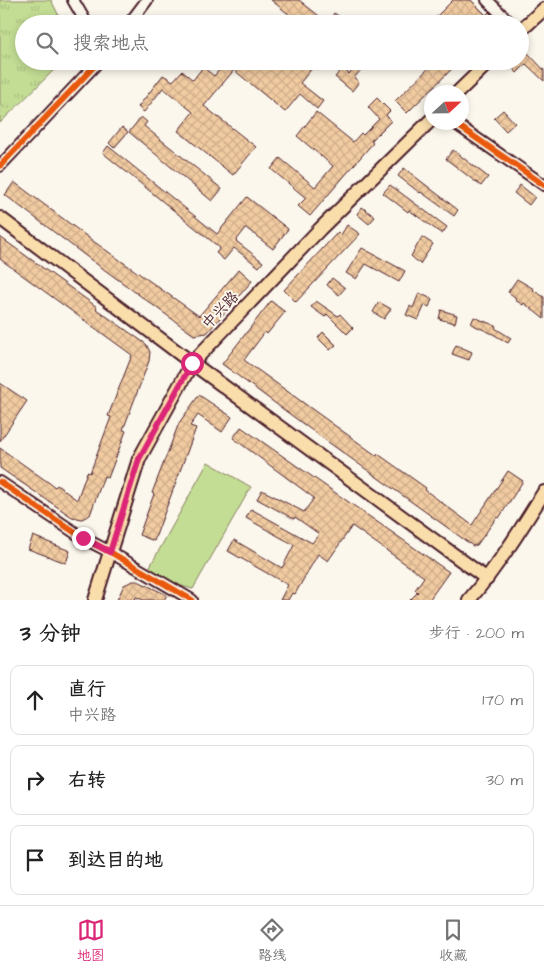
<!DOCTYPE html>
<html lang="zh">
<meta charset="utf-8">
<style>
:root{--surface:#fff;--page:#f6f6f6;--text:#222;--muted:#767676;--line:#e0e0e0;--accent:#db2777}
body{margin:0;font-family:"Architects Daughter","LXGW WenKai TC",sans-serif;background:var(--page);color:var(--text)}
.compass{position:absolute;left:424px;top:85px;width:45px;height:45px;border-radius:50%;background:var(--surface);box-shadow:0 2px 8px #0003;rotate:68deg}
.stop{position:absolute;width:15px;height:15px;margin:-11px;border:4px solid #db2777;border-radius:50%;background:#fff}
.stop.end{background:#db2777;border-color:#fff;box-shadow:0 1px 5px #0008}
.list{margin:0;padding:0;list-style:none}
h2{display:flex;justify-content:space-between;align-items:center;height:65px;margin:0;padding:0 20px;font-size:21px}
h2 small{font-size:16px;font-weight:400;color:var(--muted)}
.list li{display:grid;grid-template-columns:32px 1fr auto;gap:15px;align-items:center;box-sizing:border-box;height:70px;margin:0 10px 10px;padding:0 10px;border:1px solid var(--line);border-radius:10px}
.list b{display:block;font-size:19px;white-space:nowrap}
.list p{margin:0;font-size:16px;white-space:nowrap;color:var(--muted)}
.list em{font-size:16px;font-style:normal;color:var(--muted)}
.icon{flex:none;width:28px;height:28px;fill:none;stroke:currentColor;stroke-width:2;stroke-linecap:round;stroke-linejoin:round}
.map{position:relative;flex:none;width:544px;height:600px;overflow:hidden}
.search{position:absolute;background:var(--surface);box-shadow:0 2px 8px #0003;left:15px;right:15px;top:15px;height:55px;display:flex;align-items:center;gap:12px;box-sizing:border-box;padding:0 18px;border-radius:28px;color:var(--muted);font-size:19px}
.sheet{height:305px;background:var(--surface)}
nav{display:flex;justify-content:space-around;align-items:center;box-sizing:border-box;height:70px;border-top:1px solid var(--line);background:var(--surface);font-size:14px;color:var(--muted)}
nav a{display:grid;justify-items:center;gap:2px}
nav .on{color:var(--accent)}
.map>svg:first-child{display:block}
.grass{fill:#c3dd94;stroke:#867e60}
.park{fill:url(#park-tufts);stroke:#867e60}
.building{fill:url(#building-cross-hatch);stroke:#4a1f2b}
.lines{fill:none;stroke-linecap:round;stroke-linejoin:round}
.minor-casing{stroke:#4a1f2b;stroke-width:14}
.major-casing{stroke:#4a1f2b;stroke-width:16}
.minor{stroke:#fbf7ec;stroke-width:10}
.major{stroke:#f9ddab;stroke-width:12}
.cycleway-casing{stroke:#fbf7ec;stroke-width:9}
.cycleway{stroke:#e8590c;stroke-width:6}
.route{stroke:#db2777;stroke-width:6}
.labels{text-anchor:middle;stroke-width:4;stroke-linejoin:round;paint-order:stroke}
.street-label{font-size:15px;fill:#4a1f2b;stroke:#fbf7ec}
</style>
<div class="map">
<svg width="544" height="600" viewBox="0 0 544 600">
<defs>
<pattern id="park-tufts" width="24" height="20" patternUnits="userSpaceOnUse" patternTransform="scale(1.25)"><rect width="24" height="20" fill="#c3dd94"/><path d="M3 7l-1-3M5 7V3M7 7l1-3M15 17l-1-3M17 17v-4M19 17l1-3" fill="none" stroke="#a9bd80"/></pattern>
<pattern id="building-cross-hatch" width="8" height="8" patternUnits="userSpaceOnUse" patternTransform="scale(1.25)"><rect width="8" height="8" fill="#f1cba1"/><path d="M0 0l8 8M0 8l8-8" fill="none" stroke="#d0ae8b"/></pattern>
</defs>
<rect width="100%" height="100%" fill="#fbf7ec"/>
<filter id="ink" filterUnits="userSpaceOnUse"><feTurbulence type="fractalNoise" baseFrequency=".02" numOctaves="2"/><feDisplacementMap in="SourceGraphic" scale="10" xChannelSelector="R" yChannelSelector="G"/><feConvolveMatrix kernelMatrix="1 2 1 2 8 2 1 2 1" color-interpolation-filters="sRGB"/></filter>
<g filter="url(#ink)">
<!-- grass -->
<path class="grass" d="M208,462L251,487L193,589L177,585L148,570Z"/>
<!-- park -->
<path class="park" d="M0,0H51L63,24H24V61H63L0,123Z"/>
<!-- building -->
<path class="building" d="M271,0H299L328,23L334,13L343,19L340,24H301Z
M453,0H471L486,15L489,12L501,24H429Z
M527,52L544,70V81L526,64L517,73L512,67L518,61H520V59Z
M227,61H318L300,83L323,101L317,109L300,94L285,112L234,70L204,106L256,147L233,175L178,131L193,112L163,88L144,112L138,107L163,75L173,81L182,71L193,80L203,67L214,76Z
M361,61H369L354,78L359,82L352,91L335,77L343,68L349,74Z
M436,61H460L407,113L395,101Z
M377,98L390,111L386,115L391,121L371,141L373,143L310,216L298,206L306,198L271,169L280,158L315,187L333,166L297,136L316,112L353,142L361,133L363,135L379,119L368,107Z
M503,110L515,123L506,131L494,118Z
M141,117L147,122L144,126L222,189L212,201L129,132Z
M122,127L128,132L114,148L109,143Z
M108,146L217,234L247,197L288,229L273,249L246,228L236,241L263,262L259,267L234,248L224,260L216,253L220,248L103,153Z
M453,150L488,177L481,186L446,159Z
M404,168L458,210L454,216L421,192L420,193L398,176Z
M14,182L93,241L199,316L239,269L252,281L207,333L194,335L87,257L5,195Z
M390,185L447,227L442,234L409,210L408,212L383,193Z
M520,185L535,197L529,205L514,193Z
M362,207L375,217L369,224L357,214Z
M347,225L360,234L296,302L284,290L338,232L341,235Z
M0,237L97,307L96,309L146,344L150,352L149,361L123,430L126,431L108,478L104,476L90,515L82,519L72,517L0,468V448L55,487L57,485L77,500L87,472L90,473L111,417L108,416L132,355L0,259Z
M422,237L433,244L420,264L411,256Z
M362,248L405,271L399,282L366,264L356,279L346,273Z
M332,278L345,288L339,295L327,285Z
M517,279L534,289L533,290L544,297V319L524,303L523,305L515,300L516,298L508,292Z
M419,293L432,299L429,307L425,305L418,320L406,315L410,306L413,308Z
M271,301L285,312L267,334L265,332L244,360L377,456L378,454L426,488L425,490L472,525L508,471L523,481L499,518L497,517L477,545L473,546L310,429L222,364Z
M316,301L338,316L340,314L353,328L347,334L327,314L325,317L311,307Z
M379,302L391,309L384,319L373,312Z
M441,310L457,315L455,323L439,319Z
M474,317L496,326L495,328L511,338L508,343L493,334L471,324Z
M323,332L336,345L330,350L318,338Z
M456,345L472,352L469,360L452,354Z
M0,383L27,401L0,441Z
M199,395L232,417L222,432L198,415L190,426L196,428L154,541L139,535L154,494L152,493L179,423Z
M241,427L449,572L429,600H410L418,592L415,590L424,577L352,526L328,561L318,554L295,594L292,593L288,600H280L288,585L228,551L234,540L282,568L294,545L246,518L251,509L312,543L319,534L295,517L294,519L257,499L262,490L304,512L314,498L233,438Z
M33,536L70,551L66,563L28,549Z
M133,581H138L167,595L164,600H143L136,597L135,600H117L124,585Z"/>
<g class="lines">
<defs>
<path id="minor" d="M73,0L87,24
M487,0L511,24
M129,24L147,0
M453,122L544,185
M0,166L99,61
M0,482L83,538L110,552L192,600"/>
<path id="major" d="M520,31L544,9
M458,92L490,61
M0,218L192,363L487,579
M95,600L139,459L192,363L320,229L432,119
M469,600C498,566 521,529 544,492"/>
</defs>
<!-- minor casing -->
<use href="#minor" class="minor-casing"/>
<!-- major casing -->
<use href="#major" class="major-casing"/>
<!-- minor -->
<use href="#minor" class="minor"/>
<!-- major -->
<use href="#major" class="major"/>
<defs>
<path id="cycleway" d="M453,122L544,185
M0,166L99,61
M0,482L83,538L110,552L192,600"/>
</defs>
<!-- cycleway casing -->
<use href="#cycleway" class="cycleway-casing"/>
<!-- cycleway -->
<use href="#cycleway" class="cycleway"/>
</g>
</g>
<g class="lines" filter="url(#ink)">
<!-- route -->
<path class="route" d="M83,538L110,552L139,459L192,363"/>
</g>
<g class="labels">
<!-- street labels -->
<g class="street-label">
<text transform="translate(220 310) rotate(-46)" y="5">中兴路</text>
</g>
</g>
</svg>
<svg class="compass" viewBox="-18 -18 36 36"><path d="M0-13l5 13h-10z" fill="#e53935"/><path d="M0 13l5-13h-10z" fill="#767676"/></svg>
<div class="stop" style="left:192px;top:363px"></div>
<div class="stop end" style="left:83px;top:538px"></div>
<div class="search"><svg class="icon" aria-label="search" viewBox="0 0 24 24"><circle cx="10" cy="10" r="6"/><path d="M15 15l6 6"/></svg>搜索地点</div>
</div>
<section class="sheet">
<h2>3 分钟<small>步行 · 200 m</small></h2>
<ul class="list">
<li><svg class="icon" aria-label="ahead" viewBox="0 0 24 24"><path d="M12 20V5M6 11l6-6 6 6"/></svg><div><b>直行</b><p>中兴路</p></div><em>170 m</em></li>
<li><svg class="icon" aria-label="right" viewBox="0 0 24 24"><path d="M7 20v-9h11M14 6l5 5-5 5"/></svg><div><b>右转</b></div><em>30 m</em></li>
<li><svg class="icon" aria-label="arrive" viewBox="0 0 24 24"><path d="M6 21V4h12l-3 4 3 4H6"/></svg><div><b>到达目的地</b></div></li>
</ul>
</section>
<nav>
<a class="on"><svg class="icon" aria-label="map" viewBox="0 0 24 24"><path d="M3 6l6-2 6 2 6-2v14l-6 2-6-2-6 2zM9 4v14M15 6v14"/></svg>地图</a>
<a><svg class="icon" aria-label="directions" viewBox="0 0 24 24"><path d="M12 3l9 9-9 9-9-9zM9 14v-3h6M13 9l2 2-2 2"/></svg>路线</a>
<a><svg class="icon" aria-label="saved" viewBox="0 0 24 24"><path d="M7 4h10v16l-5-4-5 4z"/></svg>收藏</a>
</nav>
